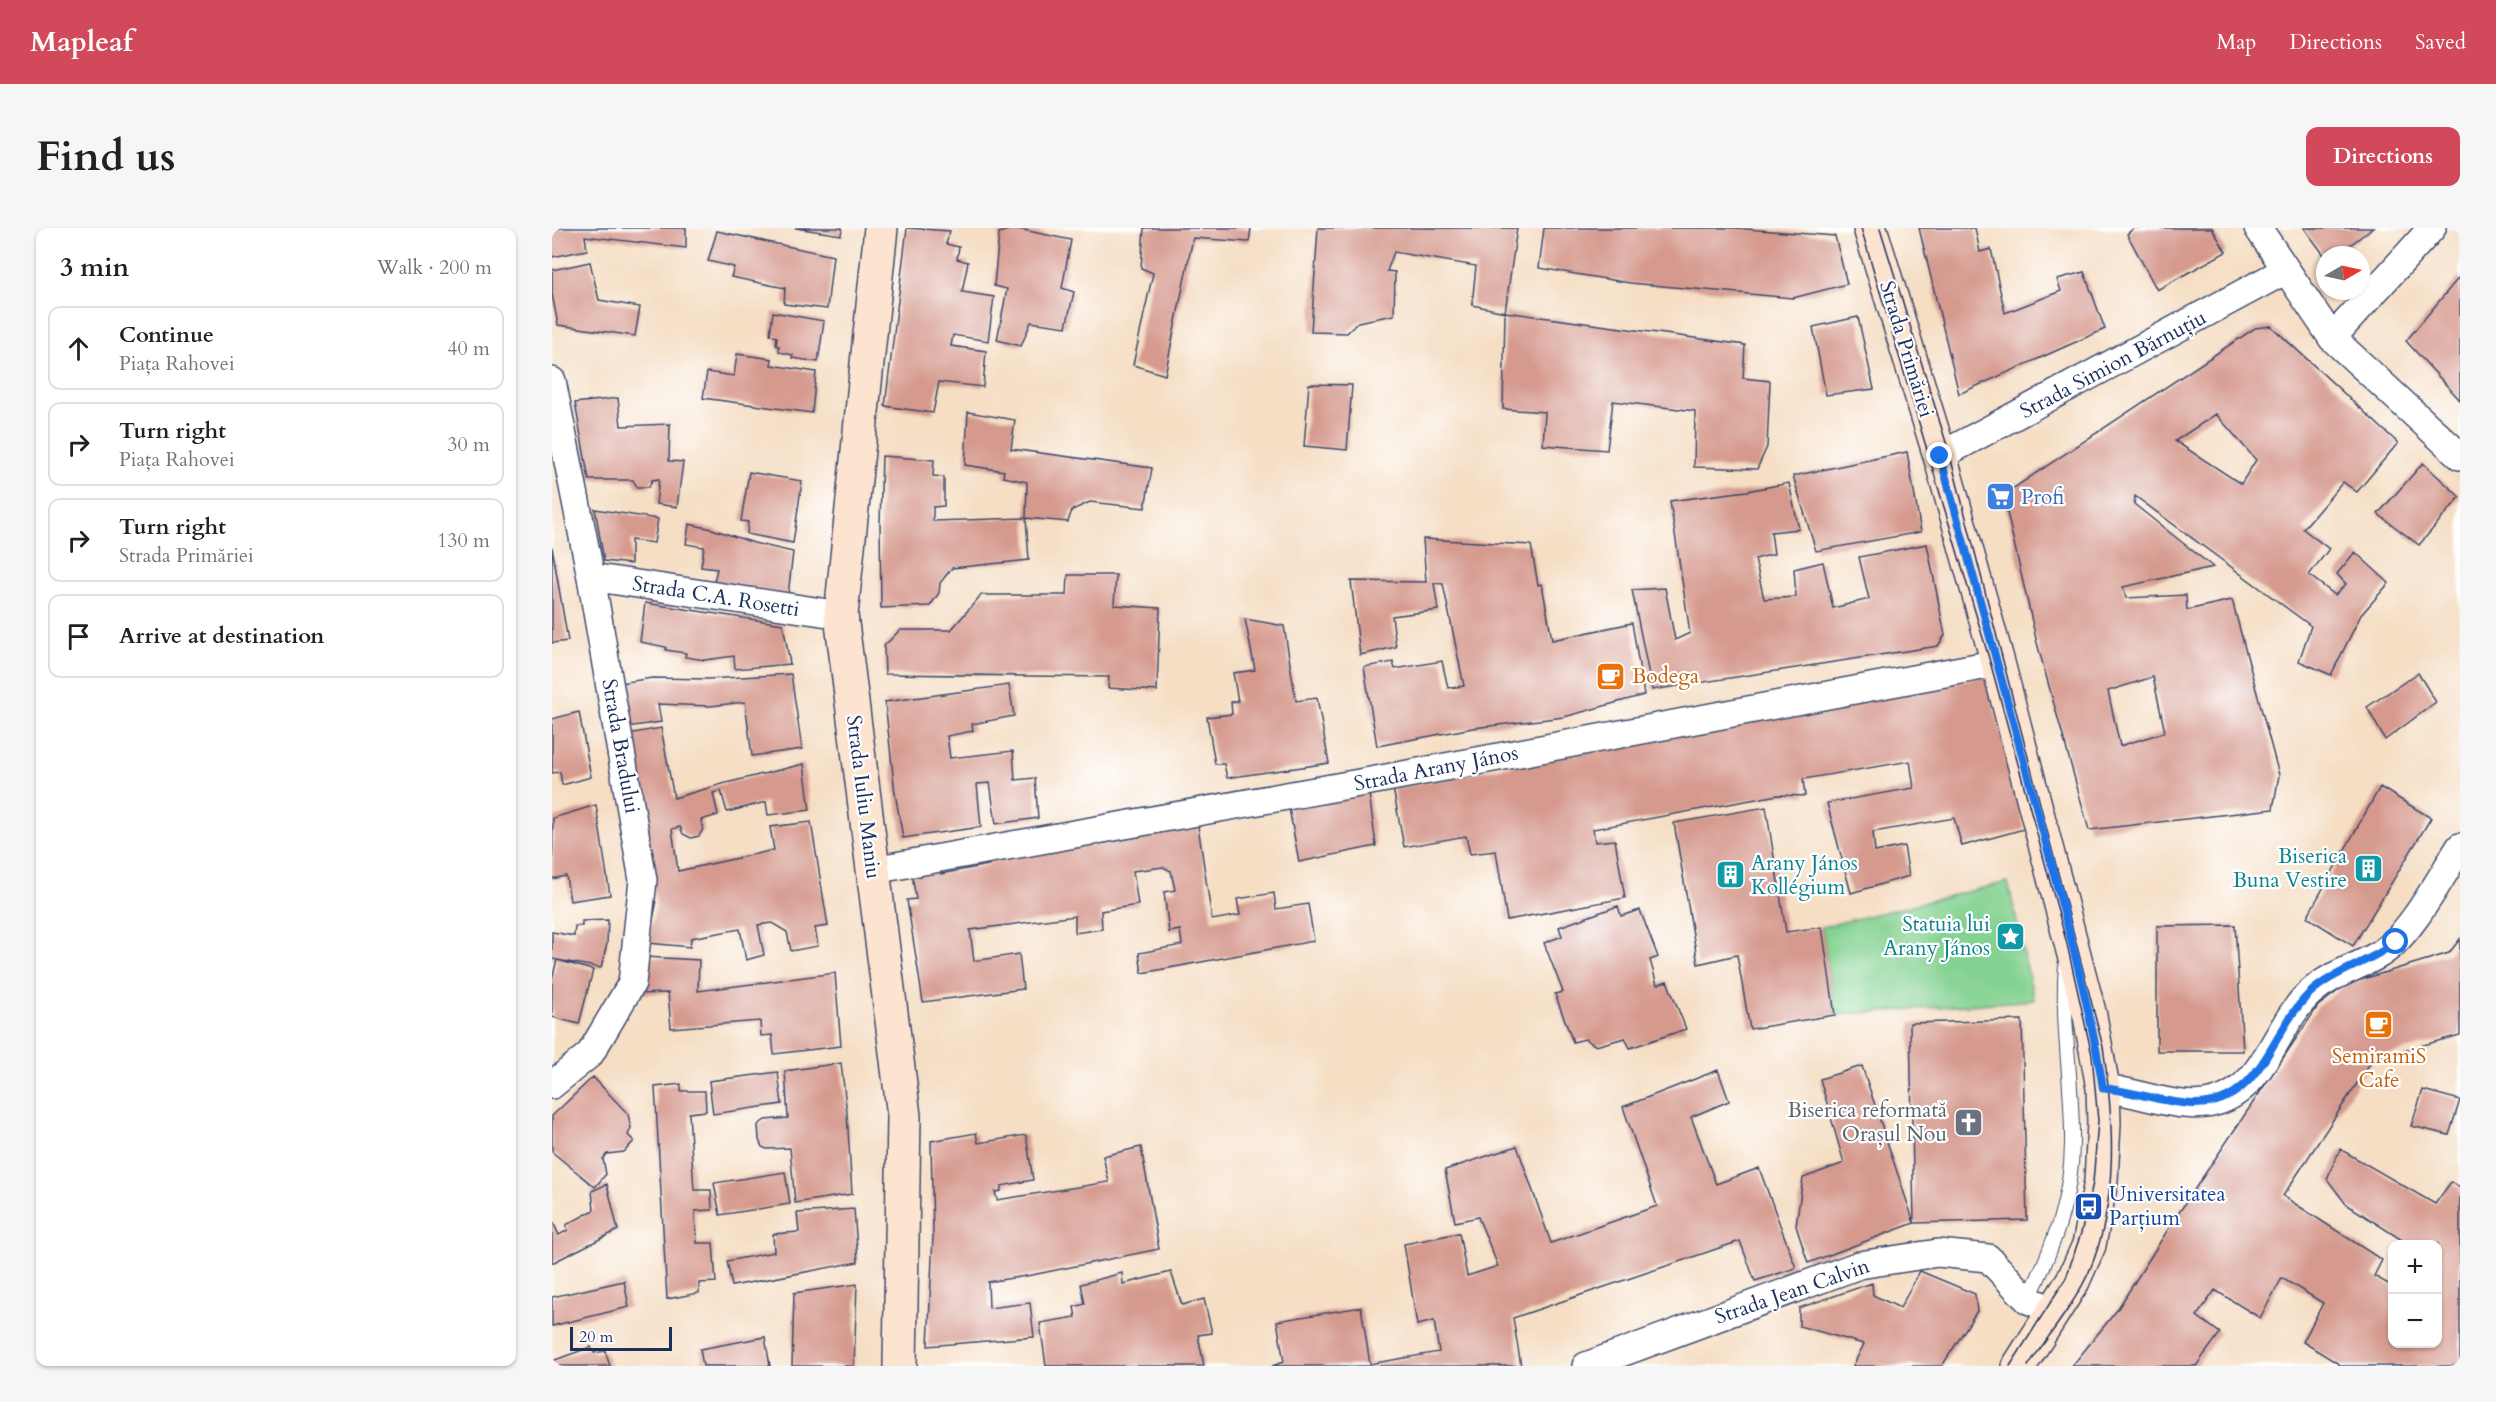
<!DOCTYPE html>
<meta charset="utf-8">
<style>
:root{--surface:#fff;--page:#f6f6f6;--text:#202124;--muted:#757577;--line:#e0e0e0;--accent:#d1495b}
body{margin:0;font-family:Cardo,serif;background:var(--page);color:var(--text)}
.controls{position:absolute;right:18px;bottom:18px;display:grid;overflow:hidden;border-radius:12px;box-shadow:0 2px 4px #0004}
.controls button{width:54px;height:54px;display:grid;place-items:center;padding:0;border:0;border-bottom:2px solid var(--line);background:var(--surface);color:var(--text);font:30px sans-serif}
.compass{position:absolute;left:1764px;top:18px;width:54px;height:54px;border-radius:50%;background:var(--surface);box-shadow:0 2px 4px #0004;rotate:81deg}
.scale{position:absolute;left:18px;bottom:15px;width:102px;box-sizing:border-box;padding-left:6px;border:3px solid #1b2f5e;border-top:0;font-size:16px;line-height:21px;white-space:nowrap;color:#1b2f5e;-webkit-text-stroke:4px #fff;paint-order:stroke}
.stop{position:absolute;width:18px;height:18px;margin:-14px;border:4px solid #1a73e8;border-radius:50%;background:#fff}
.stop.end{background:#1a73e8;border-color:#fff;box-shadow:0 2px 6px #0008}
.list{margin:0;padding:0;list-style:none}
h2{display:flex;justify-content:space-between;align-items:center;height:78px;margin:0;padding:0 24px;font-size:26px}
h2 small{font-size:20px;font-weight:400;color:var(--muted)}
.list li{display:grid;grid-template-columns:39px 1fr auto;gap:18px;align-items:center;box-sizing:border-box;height:84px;margin:0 12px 12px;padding:0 12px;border:2px solid var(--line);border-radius:12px}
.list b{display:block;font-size:22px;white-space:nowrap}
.list p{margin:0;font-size:20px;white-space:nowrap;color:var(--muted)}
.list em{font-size:20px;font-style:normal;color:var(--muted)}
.icon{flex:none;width:33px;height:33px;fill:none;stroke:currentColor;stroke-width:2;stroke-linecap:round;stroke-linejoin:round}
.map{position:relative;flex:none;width:1908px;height:1138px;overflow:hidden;border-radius:12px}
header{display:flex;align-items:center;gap:36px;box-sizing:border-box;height:84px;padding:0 30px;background:var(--accent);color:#fff}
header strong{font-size:28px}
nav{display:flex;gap:33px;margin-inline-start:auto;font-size:21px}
.intro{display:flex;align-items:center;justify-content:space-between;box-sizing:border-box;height:144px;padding:0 36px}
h1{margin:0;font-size:42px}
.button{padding:15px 27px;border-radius:12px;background:var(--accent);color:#fff;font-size:21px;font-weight:700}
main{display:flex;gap:36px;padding:0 36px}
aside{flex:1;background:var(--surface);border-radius:12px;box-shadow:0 2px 4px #0004}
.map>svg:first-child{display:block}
.green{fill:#84d291;stroke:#508078;stroke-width:1.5}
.building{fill:#d5998d;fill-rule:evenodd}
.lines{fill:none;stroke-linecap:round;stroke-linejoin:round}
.lane-casing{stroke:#3c496d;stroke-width:16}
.street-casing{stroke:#3c496d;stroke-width:30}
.secondary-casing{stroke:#3c496d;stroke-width:36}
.lane{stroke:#fff;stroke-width:14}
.street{stroke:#fff;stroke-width:27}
.secondary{stroke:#fde4d1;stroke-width:33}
.tram{stroke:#1b2f5e;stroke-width:1.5}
.route{stroke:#1a73e8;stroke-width:8}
.labels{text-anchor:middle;stroke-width:4.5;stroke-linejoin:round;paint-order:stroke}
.street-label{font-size:21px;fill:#1b2f5e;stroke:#fff}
.shop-label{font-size:21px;fill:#366cbe;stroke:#fff;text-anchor:start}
.food-label{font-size:21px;fill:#c56008;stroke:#fff;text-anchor:start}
.culture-label{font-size:21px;fill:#0d838f;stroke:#fff;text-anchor:end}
.worship-label{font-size:21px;fill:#5b616d;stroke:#fff;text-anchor:end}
.transit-label{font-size:21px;fill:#164399;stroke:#fff;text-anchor:start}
</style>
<header>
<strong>Mapleaf</strong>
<nav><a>Map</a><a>Directions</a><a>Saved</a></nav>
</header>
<div class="intro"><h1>Find us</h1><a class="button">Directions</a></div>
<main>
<aside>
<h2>3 min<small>Walk · 200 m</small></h2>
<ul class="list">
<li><svg class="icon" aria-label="ahead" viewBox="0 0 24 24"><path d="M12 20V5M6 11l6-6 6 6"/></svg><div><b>Continue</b><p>Piața Rahovei</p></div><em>40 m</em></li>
<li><svg class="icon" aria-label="right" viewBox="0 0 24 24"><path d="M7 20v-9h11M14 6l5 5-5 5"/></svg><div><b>Turn right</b><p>Piața Rahovei</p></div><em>30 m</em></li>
<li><svg class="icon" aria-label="right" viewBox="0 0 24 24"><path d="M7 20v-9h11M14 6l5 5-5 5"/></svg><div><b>Turn right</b><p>Strada Primăriei</p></div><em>130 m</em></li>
<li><svg class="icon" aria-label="arrive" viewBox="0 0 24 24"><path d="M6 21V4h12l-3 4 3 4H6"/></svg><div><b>Arrive at destination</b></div></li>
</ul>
</aside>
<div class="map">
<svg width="1908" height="1138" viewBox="0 0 1908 1138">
<rect width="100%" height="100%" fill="#fff"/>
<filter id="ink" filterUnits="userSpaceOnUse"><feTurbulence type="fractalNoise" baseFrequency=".0167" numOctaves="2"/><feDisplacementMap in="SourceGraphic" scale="12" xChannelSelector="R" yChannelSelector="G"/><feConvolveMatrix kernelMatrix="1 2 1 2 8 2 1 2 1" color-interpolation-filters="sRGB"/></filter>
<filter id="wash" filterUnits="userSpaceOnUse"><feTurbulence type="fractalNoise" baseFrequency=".008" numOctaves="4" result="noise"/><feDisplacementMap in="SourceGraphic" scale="24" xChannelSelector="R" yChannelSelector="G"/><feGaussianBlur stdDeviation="1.35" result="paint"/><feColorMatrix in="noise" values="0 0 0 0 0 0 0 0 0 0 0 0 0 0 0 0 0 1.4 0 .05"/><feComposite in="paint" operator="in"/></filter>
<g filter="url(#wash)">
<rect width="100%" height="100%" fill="#f5dec4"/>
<!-- green -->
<path class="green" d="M1456,654L1482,772L1283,787L1270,699Z"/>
<g id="blocks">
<!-- building -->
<path class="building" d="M0,0H134V20L33,8L35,22L0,29Z
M243,0H290L289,7Z
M355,0L398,3L394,16L407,19L405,31L416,34L410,64L442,69L436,113L401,107L399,118L434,123L431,159L387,154L381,185L333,178Z
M462,0L519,12L510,60L522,64L514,99L479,94L469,118L445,112L455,61L442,58L447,5Z
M592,0H699L697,14L641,10L613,147L581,137L601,45L589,40Z
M766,0H965L953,84L920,77L924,38L842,24L835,43L843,44L842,87L806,94L795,105L759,104Z
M992,0H1182L1283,8L1295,56L1241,70L1078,55L987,40Z
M1367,0H1423L1428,24L1439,21L1453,85L1509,63L1505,51L1532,44L1553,101L1407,166Z
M1582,0H1660L1674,24L1605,62L1575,6Z
M1752,0H1821L1784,27H1772Z
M165,3L281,28L275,81L232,76L233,60L179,49L182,39L156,33Z
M38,34L47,72L88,79L83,108L6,97L0,66V42Z
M1908,48V172L1854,113Z
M221,84L272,93L266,134L240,130L241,127L227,124V118L224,117L225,109L218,107Z
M953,84L1193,117L1191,150L1218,153L1215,219L1205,241L1142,239L1143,183L1061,173L1055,222L991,217L993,184L951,181Z
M1306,89L1322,161L1274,167L1261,99Z
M1719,98L1846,215L1805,264L1791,254L1751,301L1777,321L1757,347L1783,367L1794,356L1785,346L1803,324L1837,355L1809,387L1779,447L1747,433L1759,398L1583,268L1582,276L1661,339L1571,359L1574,370L1634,367L1635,382L1680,372L1727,547L1721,581L1537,602L1485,415L1451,267L1703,100ZM1664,186L1704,232L1689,256L1623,213ZM1601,449L1613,504L1568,518L1556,463Z
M185,126L220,131L219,137L264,144L260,185L151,170L155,144L182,148Z
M757,156L800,157L795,222L752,218Z
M66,170L69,198L118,196L117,233L131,234L125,279L104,276L107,251L100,252L97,259H85L81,252H37L23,175Z
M416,184L463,192L459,221L600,240L593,280L538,274L520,282L516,294L474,290L475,254L451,249L452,243L413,237Z
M1355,224L1369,304L1264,323L1241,248Z
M330,228L382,232L381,248L392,249V278L381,279V293L474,290L477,332L400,340L388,355L387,365L378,378L329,380L328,296Z
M1871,235L1908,269L1867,317L1826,286Z
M197,244L250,253L241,315L195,306L196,294L189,293Z
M1237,255L1247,301L1219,304L1222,326L1203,331L1212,371L1244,369L1242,341L1271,334L1281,380L1317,371L1307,329L1375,316L1393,407L1386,418L1100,462L1080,362L1113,360L1123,412L1138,405L1118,273L1195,263Z
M43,281L106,291L102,315L79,312V336L52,333Z
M137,296L160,301L202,315L241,324L236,367L162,354L165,341L149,339L152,319L134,316Z
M871,311L979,317L986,357L990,356L1000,412L1080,395L1092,467L1012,489L921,500L825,518L812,439L841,434L843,441L890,433L896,460L912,458L891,356L882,355L886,382L840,388L844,419L808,427L799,353L874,354Z
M0,319L16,413L0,415Z
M516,347H564L562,377L608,380L605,463L556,460L557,449L333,446L332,418L348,402H399L429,367H515Z
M93,375L231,396L238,436L183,441L182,428L153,432L133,429L134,425L114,422V419L88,414Z
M693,391L732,398L744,473L765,470L777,535L675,550L672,536H663L655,489L680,486L679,474L686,473L681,445L703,442Z
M1866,445L1884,474L1833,512L1815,479Z
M239,446L250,521L200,528L193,474L158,478L106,476L109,494L75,499L68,455L100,450L156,451Z
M1434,448L1460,545L1472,601L1410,618L1402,590L1321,604L1323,624L1352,618L1357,648L1299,665L1275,575L1362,560L1358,533L1251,551L1253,568L1226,567L1041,601L1043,614L1063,612L1073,670L955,692L944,623L918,626L914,608L852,619L841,560Z
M457,457L462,488L420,496L421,503L395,508L398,530L461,523L463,552L483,550L486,590L444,596L438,555L425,556L429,599L351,610L343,565L333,474Z
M27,484L39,549L10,557L8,544L0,545V491Z
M109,500L122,570L170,556L252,536L258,582L216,587L214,574L175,584L169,563L161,565L166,587L149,592L151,601L147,608L139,610L131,606L128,599L120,601L126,643L222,622L218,599L259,594L276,698L263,700L266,718L239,723L235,704L220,695L206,697L212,727L194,732L188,701L139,710L138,719L96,715L104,677L76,506Z
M1828,559L1879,590L1801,718L1755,689Z
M817,565L824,618L747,634L737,580Z
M44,577L58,667L18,673L14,648L0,651L1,590Z
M1214,579L1234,704L1270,699L1283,787L1198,801L1185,727L1146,736L1122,595Z
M646,598L660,692L688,687L685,671L722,665L724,681L756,676L762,713L590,745L587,725L630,717L628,702L617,704L612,664L623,662L619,643L611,639L581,643L586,677L549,683L550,701L523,705V688L418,702L422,733L467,726L471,761L371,774L355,672L364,671L360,647L388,643L389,646L437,637V634L523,617L524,620Z
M1066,678L1069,688L1088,682L1106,729L1098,732L1105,757L1115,753L1134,801L1078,820L1073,810L1044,818L1033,811L1021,814L1003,766L1011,764L992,715L1010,708L1007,699Z
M56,692L55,716L49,740L0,731V704L22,708L23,698H30V693Z
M1683,697L1691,823H1605V698Z
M1908,711V807L1821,831L1731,968L1830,1032L1822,1048L1840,1058V1116H1886V1016H1856L1794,976L1775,951L1788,921L1883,976L1899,954L1908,960V1138H1790L1751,1114L1771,1075L1730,1050L1708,1090L1663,1062L1645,1088L1668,1105L1644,1138H1520L1565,1082L1624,989L1766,778L1795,756L1897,725Z
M93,729L147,732L146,763L283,745L289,818L222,826L220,807L209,808L208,793L119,800L116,765L85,766Z
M5,732L41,742L27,796L0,789V751Z
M1470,792L1475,992L1362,995L1358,795Z
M289,835L295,885L300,966L243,975L238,920L215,921L210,919L207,912L206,897L213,892L236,890L233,843Z
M1310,838L1362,995L1256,1035L1244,998L1251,950L1292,935L1268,851Z
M1166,842L1177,873L1139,889L1164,956L1207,940L1244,1040L1203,1053L1188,1013L961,1090L969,1138H720L732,1134L725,1093L809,1079L818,1136L887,1124L882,1093L865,1097L852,1016L907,1005L915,1048L946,1038L926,989L903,994L893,942L965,918L999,1015L1105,978L1071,879Z
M226,844L230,876L161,886L157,853Z
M41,849L76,886L79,900L76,907L82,913L72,924L55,926L51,931L54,946L43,959L0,924V888Z
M129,856V863H153L154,883L137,885L142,962H159L160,982L143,983V990L145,1015H161L164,1054L147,1055V1065L115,1071L103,859Z
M1871,862L1908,872L1897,907L1859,898Z
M424,905L426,915L474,907L481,952L449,958V963L443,964L445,972L557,954L551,928L589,919L607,1021L480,1047L436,1054L437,1080L478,1075L482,1109L376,1118L381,1008L379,913Z
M233,944L238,976L168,987L162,955Z
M55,956L66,1002L0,1035V992L7,1007L16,1002L14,997L42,982L40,963Z
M302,981L306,1034L180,1058L175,1033L222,1024L221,1006L247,1004L245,985Z
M1368,1043L1423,1066L1425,1083L1390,1138H1301L1312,1116L1247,1098V1080L1320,1055L1321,1067L1348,1080Z
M619,1044L630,1077L652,1071L660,1105L646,1107L652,1138H494L488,1095L524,1089L522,1079L533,1076L529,1056L570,1045L571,1056Z
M72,1053L77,1079L0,1098V1069Z
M305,1056L302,1138H240L242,1065Z
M213,1109L218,1138H151L148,1121Z
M39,1119L42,1125L53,1123L58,1138H0V1133Z"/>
</g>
</g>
<g filter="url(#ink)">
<use href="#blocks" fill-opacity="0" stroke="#3c496d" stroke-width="1.5"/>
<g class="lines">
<defs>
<path id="lane" d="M1476,1072C1500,1022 1520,971 1520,915C1521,856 1509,797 1514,737"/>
<path id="street" d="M1706,0L1780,110L1908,228
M1780,110L1880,0
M0,153L39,349L91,652L80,755L38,826L0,857
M1388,228L1734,42
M39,349L289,387
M321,642L824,552L1446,435
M1551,860C1585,863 1629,884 1663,874C1714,860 1723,796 1759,764C1779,746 1804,740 1826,727C1857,710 1888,650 1908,619
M1034,1138L1307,1037L1386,1025L1436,1030L1476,1072L1504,1083"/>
<path id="secondary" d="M329,0L289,387L352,888L348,1138
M1318,0L1388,228L1446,435L1538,788L1551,860L1552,895L1549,953L1537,1017L1521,1053L1467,1138"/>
</defs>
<!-- lane casing -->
<use href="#lane" class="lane-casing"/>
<!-- street casing -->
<use href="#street" class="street-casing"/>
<!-- secondary casing -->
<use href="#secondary" class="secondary-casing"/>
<!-- lane -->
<use href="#lane" class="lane"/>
<!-- street -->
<use href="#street" class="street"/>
<!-- secondary -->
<use href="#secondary" class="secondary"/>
<!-- tram -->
<path class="tram" d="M1309,0L1439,437L1515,716L1540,827L1546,893L1541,955L1529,1005L1514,1050L1458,1138
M1328,0L1397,224L1551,819C1562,892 1567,977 1536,1046C1521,1078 1496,1108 1476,1138"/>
</g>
</g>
<g class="lines" filter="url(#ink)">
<!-- route -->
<path class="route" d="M1388,228C1423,353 1457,479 1491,604C1513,689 1537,773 1551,860C1581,863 1611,875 1641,876C1709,878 1718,803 1758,765C1783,742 1817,735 1844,714"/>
</g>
<!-- icons -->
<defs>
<symbol id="supermarket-square" viewBox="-11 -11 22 22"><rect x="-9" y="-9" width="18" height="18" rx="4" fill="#3f7fe0" stroke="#fff"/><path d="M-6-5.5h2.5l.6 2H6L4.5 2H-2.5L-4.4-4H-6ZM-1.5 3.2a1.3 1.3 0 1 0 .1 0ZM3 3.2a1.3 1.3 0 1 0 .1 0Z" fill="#fff"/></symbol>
<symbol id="cafe-square" viewBox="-11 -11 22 22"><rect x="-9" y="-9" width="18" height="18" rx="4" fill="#e8710a" stroke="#fff"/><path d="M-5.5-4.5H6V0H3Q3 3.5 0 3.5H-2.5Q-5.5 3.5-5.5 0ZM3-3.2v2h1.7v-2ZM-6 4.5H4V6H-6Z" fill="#fff"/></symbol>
<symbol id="building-square" viewBox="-11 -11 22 22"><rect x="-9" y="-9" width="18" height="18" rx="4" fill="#0f9aa8" stroke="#fff"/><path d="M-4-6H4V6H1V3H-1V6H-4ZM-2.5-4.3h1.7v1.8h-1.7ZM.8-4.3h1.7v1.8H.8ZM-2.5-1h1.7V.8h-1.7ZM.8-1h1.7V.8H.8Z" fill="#fff"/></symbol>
<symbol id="sight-square" viewBox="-11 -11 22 22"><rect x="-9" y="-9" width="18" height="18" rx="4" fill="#0f9aa8" stroke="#fff"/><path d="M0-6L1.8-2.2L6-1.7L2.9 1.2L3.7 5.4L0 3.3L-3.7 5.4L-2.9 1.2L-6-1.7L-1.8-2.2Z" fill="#fff"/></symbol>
<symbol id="church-square" viewBox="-11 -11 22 22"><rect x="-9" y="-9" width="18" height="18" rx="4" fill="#6b7280" stroke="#fff"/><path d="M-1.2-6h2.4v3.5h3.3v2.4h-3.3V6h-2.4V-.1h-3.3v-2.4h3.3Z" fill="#fff"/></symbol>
<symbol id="bus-square" viewBox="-11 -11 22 22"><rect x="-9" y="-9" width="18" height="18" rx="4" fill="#1a4fb4" stroke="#fff"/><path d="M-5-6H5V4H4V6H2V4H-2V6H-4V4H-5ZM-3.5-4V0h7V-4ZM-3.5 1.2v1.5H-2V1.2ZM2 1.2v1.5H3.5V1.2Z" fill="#fff"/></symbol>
</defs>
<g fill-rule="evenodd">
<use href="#supermarket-square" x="1432" y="252" width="33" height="33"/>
<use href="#cafe-square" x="1042" y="432" width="33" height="33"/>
<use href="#building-square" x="1800" y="624" width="33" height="33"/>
<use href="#building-square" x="1162" y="630" width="33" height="33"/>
<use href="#sight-square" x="1442" y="692" width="33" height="33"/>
<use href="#cafe-square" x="1810" y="780" width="33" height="33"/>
<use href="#church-square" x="1400" y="878" width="33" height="33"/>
<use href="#bus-square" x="1520" y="962" width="33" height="33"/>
</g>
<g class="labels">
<!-- street labels -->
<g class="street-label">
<text transform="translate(1355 121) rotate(73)" y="7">Strada Primăriei</text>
<text transform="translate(1561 136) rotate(-28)" y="7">Strada Simion Bărnuțiu</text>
<text transform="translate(164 368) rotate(9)" y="7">Strada C.A. Rosetti</text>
<text transform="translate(69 518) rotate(80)" y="7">Strada Bradului</text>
<text transform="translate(884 540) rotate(-11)" y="7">Strada Arany János</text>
<text transform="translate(312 569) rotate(83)" y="7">Strada Iuliu Maniu</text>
<text transform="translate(1240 1063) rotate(-19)" y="7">Strada Jean Calvin</text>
</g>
<!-- shop labels -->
<g class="shop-label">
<text x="1469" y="276">Profi</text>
</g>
<!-- food labels -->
<g class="food-label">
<text x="1080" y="455">Bodega</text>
<text x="1827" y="835" text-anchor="middle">SemiramiS<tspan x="1827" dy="24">Cafe</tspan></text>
</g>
<!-- culture labels -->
<g class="culture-label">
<text x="1795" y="635">Biserica<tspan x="1795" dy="24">Buna Vestire</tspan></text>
<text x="1199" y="642" text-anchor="start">Arany János<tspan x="1199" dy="24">Kollégium</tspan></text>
<text x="1438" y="703">Statuia lui<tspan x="1438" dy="24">Arany János</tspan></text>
</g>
<!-- worship labels -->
<g class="worship-label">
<text x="1395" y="889">Biserica reformată<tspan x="1395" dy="24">Orașul Nou</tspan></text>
</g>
<!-- transit labels -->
<g class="transit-label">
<text x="1557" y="973">Universitatea<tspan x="1557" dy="24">Parțium</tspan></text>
</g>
</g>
</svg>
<div class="controls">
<button>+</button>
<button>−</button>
</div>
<svg class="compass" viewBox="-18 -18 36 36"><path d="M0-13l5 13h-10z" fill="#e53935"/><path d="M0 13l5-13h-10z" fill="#757577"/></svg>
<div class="scale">20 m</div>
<div class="stop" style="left:1844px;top:714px"></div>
<div class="stop end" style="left:1388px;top:228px"></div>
</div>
</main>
